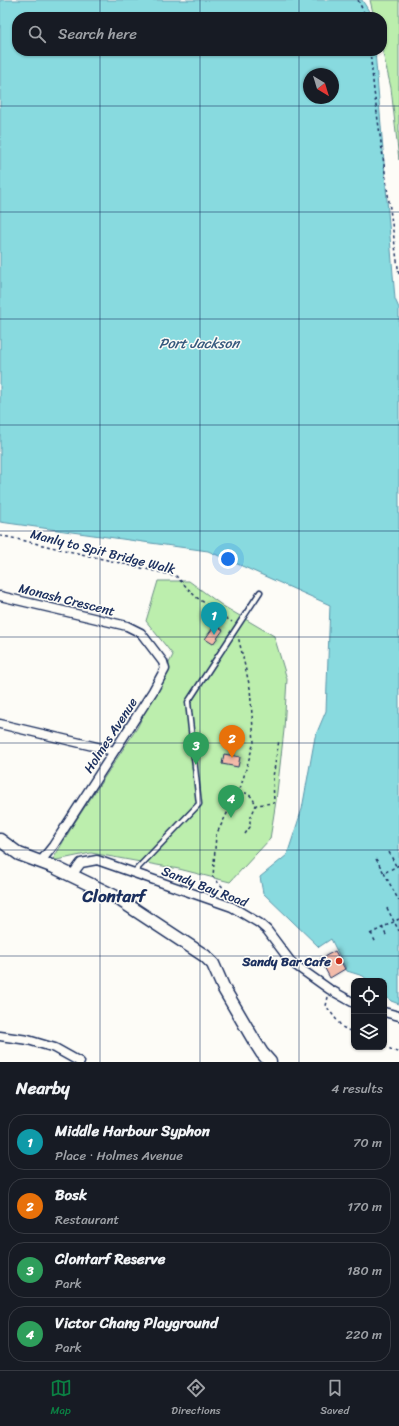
<!DOCTYPE html>
<meta charset="utf-8">
<style>
:root{--surface:#171b24;--page:#20242c;--text:#f1f3f6;--muted:#9ea1a6;--line:#363941;--accent:#0b8043}
body{margin:0;font-family:Sriracha,sans-serif;background:var(--page);color:var(--text)}
.controls{position:absolute;right:12px;bottom:12px;display:grid;overflow:hidden;border-radius:8px;box-shadow:0 1px 3px #0004}
.controls button{width:36px;height:36px;display:grid;place-items:center;padding:0;border:0;border-bottom:1px solid var(--line);background:var(--surface);color:var(--text);font:20px sans-serif}
.compass{position:absolute;left:303px;top:68px;width:36px;height:36px;border-radius:50%;background:var(--surface);box-shadow:0 1px 3px #0004;rotate:142deg}
.you{position:absolute;left:228px;top:559px;width:14px;height:14px;margin:-10px;border:3px solid #fff;border-radius:50%;background:#1a73e8;box-shadow:0 0 0 6px #1a73e833}
.badge{display:grid;place-items:center;width:26px;height:26px;border-radius:50%;background:var(--accent);color:#fff;font-size:13px;font-weight:700}
.pin{position:absolute;translate:-50% -33px;filter:drop-shadow(0 1px 2px #0008)}
.pin::after{content:'';position:absolute;top:21px;width:14px;height:12px;background:inherit;clip-path:polygon(0 0,100% 0,50% 100%)}
.list{margin:0;padding:0;list-style:none}
h2{display:flex;justify-content:space-between;align-items:center;height:52px;margin:0;padding:0 16px;font-size:17px}
h2 small{font-size:13px;font-weight:400;color:var(--muted)}
.list li{display:grid;grid-template-columns:26px 1fr auto;gap:12px;align-items:center;box-sizing:border-box;height:56px;margin:0 8px 8px;padding:0 8px;border:1px solid var(--line);border-radius:16px}
.list b{display:block;font-size:15px;white-space:nowrap}
.list p{margin:0;font-size:13px;white-space:nowrap;color:var(--muted)}
.list em{font-size:13px;font-style:normal;color:var(--muted)}
.icon{flex:none;width:22px;height:22px;fill:none;stroke:currentColor;stroke-width:2;stroke-linecap:round;stroke-linejoin:round}
.map{position:relative;flex:none;width:399px;height:1062px;overflow:hidden}
.search{position:absolute;background:var(--surface);box-shadow:0 1px 3px #0004;left:12px;right:12px;top:12px;height:44px;display:flex;align-items:center;gap:10px;box-sizing:border-box;padding:0 14px;border-radius:16px;color:var(--muted);font-size:15px}
.sheet{height:308px;background:var(--surface)}
nav{display:flex;justify-content:space-around;align-items:center;box-sizing:border-box;height:56px;border-top:1px solid var(--line);background:var(--surface);font-size:11px;color:var(--muted)}
nav a{display:grid;justify-items:center;gap:2px}
nav .on{color:var(--accent)}
.map>svg:first-child{display:block}
.green{fill:#bceead;stroke:#6c8e86}
.water{fill:#88dadf;stroke:#5c96ab;fill-rule:evenodd}
.building{fill:#f3bba9;stroke:#1b2f5e;filter:url(#shadow)}
.lines{fill:none;stroke-linecap:round;stroke-linejoin:round}
.lane-casing{stroke:#1b2f5e;stroke-width:7}
.street-casing{stroke:#1b2f5e;stroke-width:11}
.secondary-casing{stroke:#1b2f5e;stroke-width:15}
.path{stroke:#1b2f5e;stroke-width:1.5;stroke-dasharray:3 3;stroke-linecap:butt}
.lane{stroke:#fdfcf7;stroke-width:4}
.street{stroke:#fdfcf7;stroke-width:8}
.secondary{stroke:#fdfcf7;stroke-width:12}
.grid{fill:none;stroke:#1b2f5e;stroke-width:1;stroke-opacity:0.55}
.poi-dot{fill:#c8321e;stroke:#fdfcf7;stroke-width:1.5}
.labels{text-anchor:middle;stroke-width:3;stroke-linejoin:round;paint-order:stroke}
.street-label{font-size:13px;fill:#1b2f5e;stroke:#fdfcf7}
.poi-label{font-size:13px;font-weight:bold;fill:#1b2f5e;stroke:#fdfcf7;text-anchor:end}
.water-label{font-size:14px;font-style:italic;fill:#365a7e;stroke:#fdfcf7}
.district-label{font-size:17px;font-weight:bold;fill:#1b2f5e;stroke:#fdfcf7}
</style>
<div class="map">
<svg width="399" height="1062" viewBox="0 0 399 1062">
<defs>
<filter id="shadow"><feDropShadow dx="2.5" dy="-2.5" stdDeviation="2" flood-color="#0004"/></filter>
</defs>
<rect width="100%" height="100%" fill="#fdfcf7"/>
<filter id="ink" filterUnits="userSpaceOnUse"><feTurbulence type="fractalNoise" baseFrequency=".025" numOctaves="2"/><feDisplacementMap in="SourceGraphic" scale="8" xChannelSelector="R" yChannelSelector="G"/><feConvolveMatrix kernelMatrix="1 2 1 2 8 2 1 2 1" color-interpolation-filters="sRGB"/></filter>
<g filter="url(#ink)">
<!-- green -->
<path class="green" d="M370,0H399V160L391,88L382,49V17H374Z
M158,581H189L223,606L274,636L287,679L284,730L276,801L270,839L230,882L179,869L91,853L52,861L73,825L137,728L173,655L146,621Z"/>
<!-- water -->
<path class="water" d="M0,0H362L372,16L17,17V51H375L395,299L399,308V1004L391,1001L384,994V981H369L363,976L347,971L331,939L319,947L263,893L260,877L287,855L302,809L315,737L326,711L330,605L208,551L0,522ZM309,74H333V98H309Z"/>
<!-- building -->
<path class="building" d="M215,625L223,630L213,644L205,639Z
M224,754L240,757L238,767L222,764Z
M335,951L345,969L330,978L320,959Z"/>
<g class="lines">
<defs>
<path id="lane" d="M134,872L199,804L188,702L260,592"/>
<path id="street" d="M0,596L127,626L141,633L163,662L165,669L153,691L53,846L41,861
M0,724L114,751
M72,875L81,863L97,860L232,907L259,923L267,930L291,962L329,989L354,1003
M384,1012L399,1016
M0,1036L28,1040L55,1048L80,1062"/>
<path id="secondary" d="M0,840L19,854L54,867L114,896L205,956L213,964L224,989L255,1042L262,1053L270,1062"/>
</defs>
<!-- lane casing -->
<use href="#lane" class="lane-casing"/>
<!-- street casing -->
<use href="#street" class="street-casing"/>
<!-- secondary casing -->
<use href="#secondary" class="secondary-casing"/>
<!-- path -->
<path class="path" d="M358,0L366,17
M370,51L374,91L399,275
M0,536L8,537L176,576L196,597L232,622
M238,792C249,792 252,796 256,805
M245,834L250,827V819L256,805L274,803L273,777L279,740
M389,852L396,866
M376,859L384,873L399,865
M384,873L399,901
M235,900L213,877L216,835L241,786L254,742L250,688L238,636
M387,908L399,931
M382,927L387,937
M371,933L376,943
M370,934L399,919
M328,997L326,1006L342,1027L354,1033
M384,1046L399,1053"/>
<!-- lane -->
<use href="#lane" class="lane"/>
<!-- street -->
<use href="#street" class="street"/>
<!-- secondary -->
<use href="#secondary" class="secondary"/>
</g>
</g>
<!-- grid -->
<path class="grid" d="M100,0V17M200,0V17M299,0V17M100,51V1062M200,51V1062M299,51V1062M0,106H399M0,212H399M0,319H399M0,425H399M0,531H399M0,637H399M0,743H399M0,850H399M0,956H399"/>
<!-- markers -->
<circle class="poi-dot" cx="339" cy="961" r="4"/>
<g class="labels">
<!-- street labels -->
<g class="street-label">
<text transform="translate(103 551) rotate(14)" y="5">Manly to Spit Bridge Walk</text>
<text transform="translate(67 599) rotate(14)" y="5">Monash Crescent</text>
<text transform="translate(110 735) rotate(-57)" y="5">Holmes Avenue</text>
<text transform="translate(205 886) rotate(21)" y="5">Sandy Bay Road</text>
</g>
<!-- poi labels -->
<g class="poi-label">
<text x="331" y="966">Sandy Bar Cafe</text>
</g>
<!-- water labels -->
<g class="water-label">
<text x="199" y="348">Port Jackson</text>
</g>
<!-- district labels -->
<g class="district-label">
<text x="114" y="902">Clontarf</text>
</g>
</g>
</svg>
<div class="controls">
<button><svg class="icon" aria-label="locate" viewBox="0 0 24 24"><circle cx="12" cy="12" r="6"/><path d="M12 2v4M12 18v4M2 12h4M18 12h4"/></svg></button>
<button><svg class="icon" aria-label="layers" viewBox="0 0 24 24"><path d="M12 4l9 5-9 5-9-5zM3 14l9 5 9-5"/></svg></button>
</div>
<svg class="compass" viewBox="-18 -18 36 36"><path d="M0-13l5 13h-10z" fill="#e53935"/><path d="M0 13l5-13h-10z" fill="#9ea1a6"/></svg>
<div class="you"></div>
<div class="pin badge" style="left:214px;top:635px;background:#0f9aa8">1</div>
<div class="pin badge" style="left:232px;top:758px;background:#e8710a">2</div>
<div class="pin badge" style="left:196px;top:765px;background:#2e9e5b">3</div>
<div class="pin badge" style="left:231px;top:818px;background:#2e9e5b">4</div>
<div class="search"><svg class="icon" aria-label="search" viewBox="0 0 24 24"><circle cx="10" cy="10" r="6"/><path d="M15 15l6 6"/></svg>Search here</div>
</div>
<section class="sheet">
<h2>Nearby<small>4 results</small></h2>
<ul class="list">
<li><span class="badge" style="background:#0f9aa8">1</span><div><b>Middle Harbour Syphon</b><p>Place · Holmes Avenue</p></div><em>70 m</em></li>
<li><span class="badge" style="background:#e8710a">2</span><div><b>Bosk</b><p>Restaurant</p></div><em>170 m</em></li>
<li><span class="badge" style="background:#2e9e5b">3</span><div><b>Clontarf Reserve</b><p>Park</p></div><em>180 m</em></li>
<li><span class="badge" style="background:#2e9e5b">4</span><div><b>Victor Chang Playground</b><p>Park</p></div><em>220 m</em></li>
</ul>
</section>
<nav>
<a class="on"><svg class="icon" aria-label="map" viewBox="0 0 24 24"><path d="M3 6l6-2 6 2 6-2v14l-6 2-6-2-6 2zM9 4v14M15 6v14"/></svg>Map</a>
<a><svg class="icon" aria-label="directions" viewBox="0 0 24 24"><path d="M12 3l9 9-9 9-9-9zM9 14v-3h6M13 9l2 2-2 2"/></svg>Directions</a>
<a><svg class="icon" aria-label="saved" viewBox="0 0 24 24"><path d="M7 4h10v16l-5-4-5 4z"/></svg>Saved</a>
</nav>
